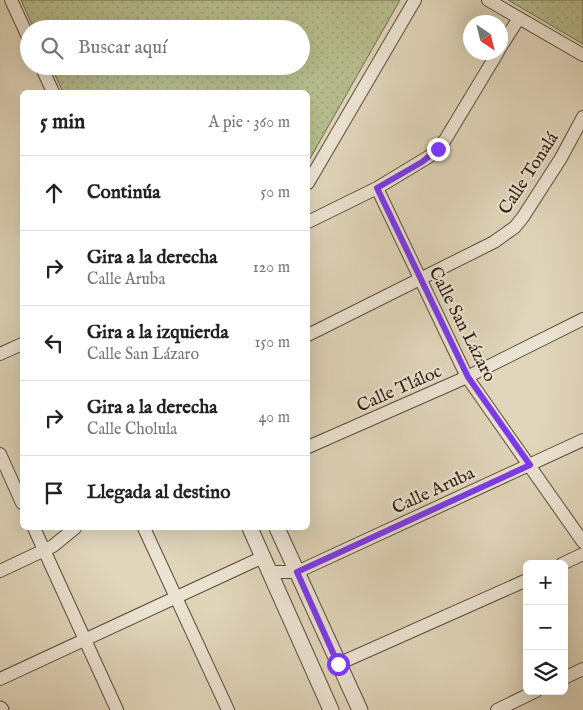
<!DOCTYPE html>
<html lang="es">
<meta charset="utf-8">
<style>
:root{--surface:#fff;--page:#f2f2f2;--text:#222;--muted:#767676;--line:#e0e0e0}
body{margin:0;font-family:"IM FELL English",serif;background:var(--page);color:var(--text)}
.controls{position:absolute;right:15px;bottom:15px;display:grid;overflow:hidden;border-radius:8px;box-shadow:0 5px 20px #0002}
.controls button{width:45px;height:45px;display:grid;place-items:center;padding:0;border:0;border-bottom:1px solid var(--line);background:var(--surface);color:var(--text);font:25px sans-serif}
.compass{position:absolute;left:463px;top:15px;width:45px;height:45px;border-radius:50%;background:var(--surface);box-shadow:0 5px 20px #0002;rotate:145deg}
.stop{position:absolute;width:15px;height:15px;margin:-11px;border:4px solid #7c3aed;border-radius:50%;background:#fff}
.stop.end{background:#7c3aed;border-color:#fff;box-shadow:0 1px 5px #0008}
.list{margin:0;padding:0;list-style:none}
h2{display:flex;justify-content:space-between;align-items:center;height:65px;margin:0;padding:0 20px;font-size:21px}
h2 small{font-size:16px;font-weight:400;color:var(--muted)}
.list li{display:grid;grid-template-columns:32px 1fr auto;gap:15px;align-items:center;box-sizing:border-box;height:75px;padding:0 20px;border-top:1px solid var(--line)}
.list b{display:block;font-size:19px;white-space:nowrap}
.list p{margin:0;font-size:16px;white-space:nowrap;color:var(--muted)}
.list em{font-size:16px;font-style:normal;color:var(--muted)}
.icon{flex:none;width:28px;height:28px;fill:none;stroke:currentColor;stroke-width:2;stroke-linecap:round;stroke-linejoin:round}
.map{position:relative;flex:none;width:583px;height:710px;overflow:hidden}
.search{position:absolute;background:var(--surface);box-shadow:0 5px 20px #0002;left:20px;top:20px;width:290px;height:55px;display:flex;align-items:center;gap:12px;box-sizing:border-box;padding:0 18px;border-radius:28px;color:var(--muted);font-size:19px}
.panel{position:absolute;background:var(--surface);box-shadow:0 5px 20px #0002;left:20px;top:90px;width:290px;height:440px;border-radius:8px}
.map>svg:first-child{display:block}
.grass{fill:url(#grass-dots);stroke:#726e4e}
.lines{fill:none;stroke-linecap:round;stroke-linejoin:round}
.minor-casing{stroke:#5a4c3b;stroke-width:14}
.tertiary-casing{stroke:#5a4c3b;stroke-width:17}
.minor{stroke:#ece4d3;stroke-width:12}
.tertiary{stroke:#ece4d3;stroke-width:15}
.route{stroke:#7c3aed;stroke-width:6}
.labels{text-anchor:middle;stroke-width:4.5;stroke-linejoin:round;paint-order:stroke}
.street-label{font-size:18px;fill:#2d1e10;stroke:#ece4d3}
</style>
<div class="map">
<svg width="583" height="710" viewBox="0 0 583 710">
<defs>
<pattern id="grass-dots" width="8" height="8" patternUnits="userSpaceOnUse" patternTransform="scale(1.25)"><rect width="8" height="8" fill="#b7bd8d"/><path d="M2 2h.1M6 6h.1" fill="none" stroke="#9ea279" stroke-width="1.8" stroke-linecap="round"/></pattern>
</defs>
<rect width="100%" height="100%" fill="#e1d6bb"/>
<filter id="stains"><feTurbulence type="fractalNoise" baseFrequency=".004" numOctaves="4"/><feColorMatrix values="0 0 0 0 .2 0 0 0 0 .09 0 0 0 0 .02 0 0 0 .5 -.17"/></filter>
<radialGradient id="worn" r=".72"><stop offset=".6" stop-color="#630" stop-opacity="0"/><stop offset="1" stop-color="#630" stop-opacity=".3"/></radialGradient>
<!-- grass -->
<path class="grass" d="M21,0H400L308,162V92H63L51,66H301V29H34Z
M508,0H583V44Z"/>
<g class="lines">
<defs>
<path id="minor" d="M11,0L29,39
M488,0L583,55
M500,48L519,18
M41,66L53,92
M308,183L415,0
M377,188L467,377L583,542
M308,222L377,188L430,156L445,140L498,52
M308,335L494,242L515,227L523,217L561,158L583,117
M0,354L22,344
M308,447L467,377L583,319
M0,454L22,503
M34,528L117,710
M144,528L228,710
M562,564L583,554
M0,571L53,546L75,528
M269,572H297L583,440
M338,664L527,580
M564,678L583,669
M0,679L263,557
M497,710L536,691"/>
<path id="tertiary" d="M250,528L331,710
M277,528L360,710
M0,709L1,710"/>
</defs>
<!-- minor casing -->
<use href="#minor" class="minor-casing"/>
<!-- tertiary casing -->
<use href="#tertiary" class="tertiary-casing"/>
<!-- minor -->
<use href="#minor" class="minor"/>
<!-- tertiary -->
<use href="#tertiary" class="tertiary"/>
</g>
<g class="lines">
<!-- route -->
<path class="route" d="M338,664L297,572L530,465L468,377L377,188L422,162L438,149"/>
</g>
<g class="labels">
<!-- street labels -->
<g class="street-label">
<text transform="translate(528 173) rotate(-57)" y="6">Calle Tonalá</text>
<text transform="translate(463 324) rotate(63)" y="6">Calle San Lázaro</text>
<text transform="translate(399 388) rotate(-24)" y="6">Calle Tláloc</text>
<text transform="translate(433 490) rotate(-25)" y="6">Calle Aruba</text>
</g>
</g>
<rect width="100%" height="100%" filter="url(#stains)"/>
<rect width="100%" height="100%" fill="url(#worn)"/>
</svg>
<div class="controls">
<button>+</button>
<button>−</button>
<button><svg class="icon" aria-label="layers" viewBox="0 0 24 24"><path d="M12 4l9 5-9 5-9-5zM3 14l9 5 9-5"/></svg></button>
</div>
<svg class="compass" viewBox="-18 -18 36 36"><path d="M0-13l5 13h-10z" fill="#e53935"/><path d="M0 13l5-13h-10z" fill="#767676"/></svg>
<div class="stop" style="left:338px;top:664px"></div>
<div class="stop end" style="left:438px;top:149px"></div>
<div class="search"><svg class="icon" aria-label="search" viewBox="0 0 24 24"><circle cx="10" cy="10" r="6"/><path d="M15 15l6 6"/></svg>Buscar aquí</div>
<section class="panel">
<h2>5 min<small>A pie · 360 m</small></h2>
<ul class="list">
<li><svg class="icon" aria-label="ahead" viewBox="0 0 24 24"><path d="M12 20V5M6 11l6-6 6 6"/></svg><div><b>Continúa</b></div><em>50 m</em></li>
<li><svg class="icon" aria-label="right" viewBox="0 0 24 24"><path d="M7 20v-9h11M14 6l5 5-5 5"/></svg><div><b>Gira a la derecha</b><p>Calle Aruba</p></div><em>120 m</em></li>
<li><svg class="icon" aria-label="left" viewBox="0 0 24 24"><path d="M17 20v-9H6M10 6l-5 5 5 5"/></svg><div><b>Gira a la izquierda</b><p>Calle San Lázaro</p></div><em>150 m</em></li>
<li><svg class="icon" aria-label="right" viewBox="0 0 24 24"><path d="M7 20v-9h11M14 6l5 5-5 5"/></svg><div><b>Gira a la derecha</b><p>Calle Cholula</p></div><em>40 m</em></li>
<li><svg class="icon" aria-label="arrive" viewBox="0 0 24 24"><path d="M6 21V4h12l-3 4 3 4H6"/></svg><div><b>Llegada al destino</b></div></li>
</ul>
</section>
</div>
